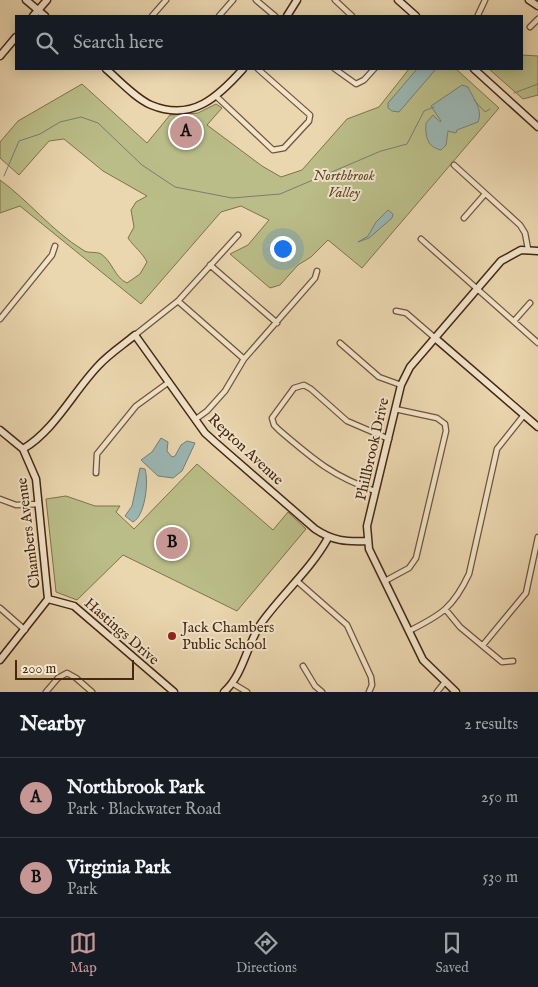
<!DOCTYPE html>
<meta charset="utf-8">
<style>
:root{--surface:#171b24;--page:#20242c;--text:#f1f3f6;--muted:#9ea1a6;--line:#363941;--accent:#c59692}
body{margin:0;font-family:"IM FELL English",serif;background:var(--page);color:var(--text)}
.scale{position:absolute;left:15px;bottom:12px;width:119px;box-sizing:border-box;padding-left:5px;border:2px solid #472711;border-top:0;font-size:14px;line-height:18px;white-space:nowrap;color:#472711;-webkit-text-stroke:4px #f1e4cb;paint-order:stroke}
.you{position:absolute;left:282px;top:248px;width:18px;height:18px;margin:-12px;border:4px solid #fff;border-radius:50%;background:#1a73e8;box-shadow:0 0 0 8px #1a73e833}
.badge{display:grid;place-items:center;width:32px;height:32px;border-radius:50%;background:var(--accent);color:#111;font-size:16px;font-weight:700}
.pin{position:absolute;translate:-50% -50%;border:2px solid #fff;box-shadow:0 1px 5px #0006}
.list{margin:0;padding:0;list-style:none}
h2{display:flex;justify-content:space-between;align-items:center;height:65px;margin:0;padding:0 20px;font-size:21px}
h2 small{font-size:16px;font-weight:400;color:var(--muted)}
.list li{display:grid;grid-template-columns:32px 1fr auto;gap:15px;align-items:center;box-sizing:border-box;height:80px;padding:0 20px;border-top:1px solid var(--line)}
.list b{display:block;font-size:19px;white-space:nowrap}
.list p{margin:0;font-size:16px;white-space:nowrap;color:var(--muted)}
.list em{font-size:16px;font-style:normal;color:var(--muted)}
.icon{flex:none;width:28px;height:28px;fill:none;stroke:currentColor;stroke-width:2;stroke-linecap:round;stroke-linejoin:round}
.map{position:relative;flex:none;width:538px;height:692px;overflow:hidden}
.search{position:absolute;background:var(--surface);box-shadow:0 2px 12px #0003;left:15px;right:15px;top:15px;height:55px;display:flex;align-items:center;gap:12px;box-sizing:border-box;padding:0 18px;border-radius:0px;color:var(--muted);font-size:19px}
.sheet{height:225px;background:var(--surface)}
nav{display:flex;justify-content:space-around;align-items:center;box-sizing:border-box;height:70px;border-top:1px solid var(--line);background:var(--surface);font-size:14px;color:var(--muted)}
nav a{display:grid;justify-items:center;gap:2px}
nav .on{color:var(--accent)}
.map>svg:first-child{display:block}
.green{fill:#babd88;stroke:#80724c}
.water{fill:#9ab7b4;stroke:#797d73}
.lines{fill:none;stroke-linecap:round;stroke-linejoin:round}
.stream{stroke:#797d73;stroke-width:1}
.street-casing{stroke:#705338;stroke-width:7}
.secondary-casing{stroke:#472711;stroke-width:9}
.street{stroke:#f1e4cb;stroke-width:4.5}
.secondary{stroke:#f1e4cb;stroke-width:6}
.poi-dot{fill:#8f2418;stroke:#f1e4cb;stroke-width:2}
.labels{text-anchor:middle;stroke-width:4;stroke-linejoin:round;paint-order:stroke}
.park-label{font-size:15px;font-style:italic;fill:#5e4529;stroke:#f1e4cb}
.street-label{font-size:15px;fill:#472711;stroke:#f1e4cb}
.poi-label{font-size:15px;fill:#472711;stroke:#f1e4cb;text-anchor:start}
</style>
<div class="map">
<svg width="538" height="692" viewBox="0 0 538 692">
<rect width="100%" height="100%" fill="#ead6af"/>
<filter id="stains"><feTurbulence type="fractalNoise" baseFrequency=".004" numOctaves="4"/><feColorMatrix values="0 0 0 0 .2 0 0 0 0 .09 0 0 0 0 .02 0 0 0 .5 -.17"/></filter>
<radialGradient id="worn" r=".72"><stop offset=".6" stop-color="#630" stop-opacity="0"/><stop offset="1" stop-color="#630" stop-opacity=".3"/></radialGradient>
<!-- green -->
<path class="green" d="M522,55L538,56V95L523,99L489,69H522Z
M409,69H456L499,108L362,268L328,240L311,257L298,265L280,285L270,288L230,254L248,245L269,220L241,206L221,212L141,304L20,206L0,213V180C29,201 52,231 83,250C88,254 96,251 101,254C112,261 115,278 127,283L140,274L147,262C142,252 134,247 128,238L134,227L131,210L136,202L147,196L103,171L64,139L49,141L19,175L0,158V142L18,121L82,84L147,143L170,115L198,113L216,104L222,108L207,125L262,166L281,177L302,170L347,119L379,107Z
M197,464L273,530L288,512L306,529L237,611L123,555L77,600L56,592L46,499L66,496L95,506H120L116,512L134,529Z"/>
<!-- water -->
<path class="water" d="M417,69H436L399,112L392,111L388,108V103Z
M462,85L468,87C474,100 483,109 478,122L457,130L456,133L448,131L446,145L441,150C427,147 425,136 426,123L433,115L440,122L441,121L431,106Z
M388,210L393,214L392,218L369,238L358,242L368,236L376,222Z
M161,438L168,442L167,451L172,457L175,456L181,445L187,441L195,443L182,471L173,478L158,476L141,460L152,452Z
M140,468L145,469C149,482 145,516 133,522L125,516L132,506Z"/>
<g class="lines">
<!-- stream -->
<path class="stream" d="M514,93L538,84
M474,100L485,112L490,109
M4,176L19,141L40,134L60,122L81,117L98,123L142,165L175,187L232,198L280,194L381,151L407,144L424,111L434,107"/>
<defs>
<path id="street" d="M256,0L275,16
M335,0L352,16
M478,15L485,0
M152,16L166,0
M219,16L233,0
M530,27L538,19
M335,69L356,84L364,80L374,69
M217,97L273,150L284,148L309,121L310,115L258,69
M454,165L520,225L525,233L528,249
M464,218L485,194
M421,239L538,343
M210,265L277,323
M178,301L244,359
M396,311L406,313L435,338
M0,319L52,255L55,246
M514,321L530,303
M135,335L178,301L238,235
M340,343L379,377L401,385
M196,419L207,411L225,391L244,359L315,278L317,271
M96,473L97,454L136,406L169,382
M375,491C332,476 313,459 279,430L274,425L272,418L294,388L304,385L311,389L347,421L389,439
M0,499L16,505L39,504
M297,581L347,625L371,677L372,685L369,692
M385,581L409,568L416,558L446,431L445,424L437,418L395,409
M0,608L25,630
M446,610L460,627L502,662L513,661
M409,631C441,615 453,608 469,574L497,449L524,415
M483,645L526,593L538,537
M303,666L315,686L322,692
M232,683L247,692
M46,692L58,678L67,673L76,678L92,692
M437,692L445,682"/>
<path id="secondary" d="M26,0L45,16
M398,0L416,16
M529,0L538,6
M33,16L47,0
M287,16L297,0
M0,56L16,37
M106,69C119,80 135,98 151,105C192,122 218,97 243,69
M474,69L538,127
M435,338L538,427
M0,430L23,449L36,479L48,599L0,660
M23,449C55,430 73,392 99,365C109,354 123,345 135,335L205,433L215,442L315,529C333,541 346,542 367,541
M48,599L74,606L174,692
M224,692C244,674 247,643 262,622C283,593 311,569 328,538
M456,692L423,660L369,549L367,526L401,385L410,367L501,261L521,250L538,251"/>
</defs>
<!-- street casing -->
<use href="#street" class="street-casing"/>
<!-- secondary casing -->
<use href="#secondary" class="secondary-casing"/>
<!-- street -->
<use href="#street" class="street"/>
<!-- secondary -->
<use href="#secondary" class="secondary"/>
</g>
<!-- markers -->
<circle class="poi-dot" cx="172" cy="636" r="5"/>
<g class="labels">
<!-- park labels -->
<g class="park-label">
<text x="344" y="180">Northbrook<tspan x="344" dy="17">Valley</tspan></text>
</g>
<!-- street labels -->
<g class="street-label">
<text transform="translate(246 449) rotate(43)" y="5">Repton Avenue</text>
<text transform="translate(372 449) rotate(-77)" y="5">Phillbrook Drive</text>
<text transform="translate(28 533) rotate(-97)" y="5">Chambers Avenue</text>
<text transform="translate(122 631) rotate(41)" y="5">Hastings Drive</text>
</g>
<!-- poi labels -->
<g class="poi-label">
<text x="182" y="632">Jack Chambers<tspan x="182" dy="17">Public School</tspan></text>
</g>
</g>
<rect width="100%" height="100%" filter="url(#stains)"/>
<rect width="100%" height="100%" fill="url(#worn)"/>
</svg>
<div class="scale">200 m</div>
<div class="you"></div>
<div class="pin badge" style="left:186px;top:132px">A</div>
<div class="pin badge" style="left:172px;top:543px">B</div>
<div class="search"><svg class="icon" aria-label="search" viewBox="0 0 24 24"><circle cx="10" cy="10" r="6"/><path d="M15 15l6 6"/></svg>Search here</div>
</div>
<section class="sheet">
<h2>Nearby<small>2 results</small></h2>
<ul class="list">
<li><span class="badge">A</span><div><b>Northbrook Park</b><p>Park · Blackwater Road</p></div><em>250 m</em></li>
<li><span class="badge">B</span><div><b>Virginia Park</b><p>Park</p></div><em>530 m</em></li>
</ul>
</section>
<nav>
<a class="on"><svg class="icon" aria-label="map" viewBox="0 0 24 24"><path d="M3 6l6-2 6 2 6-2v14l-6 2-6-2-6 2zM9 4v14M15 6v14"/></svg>Map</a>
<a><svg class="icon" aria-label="directions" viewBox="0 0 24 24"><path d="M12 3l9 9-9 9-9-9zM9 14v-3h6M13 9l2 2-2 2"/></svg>Directions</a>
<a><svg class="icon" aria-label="saved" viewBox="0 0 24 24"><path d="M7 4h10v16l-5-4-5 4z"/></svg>Saved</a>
</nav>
